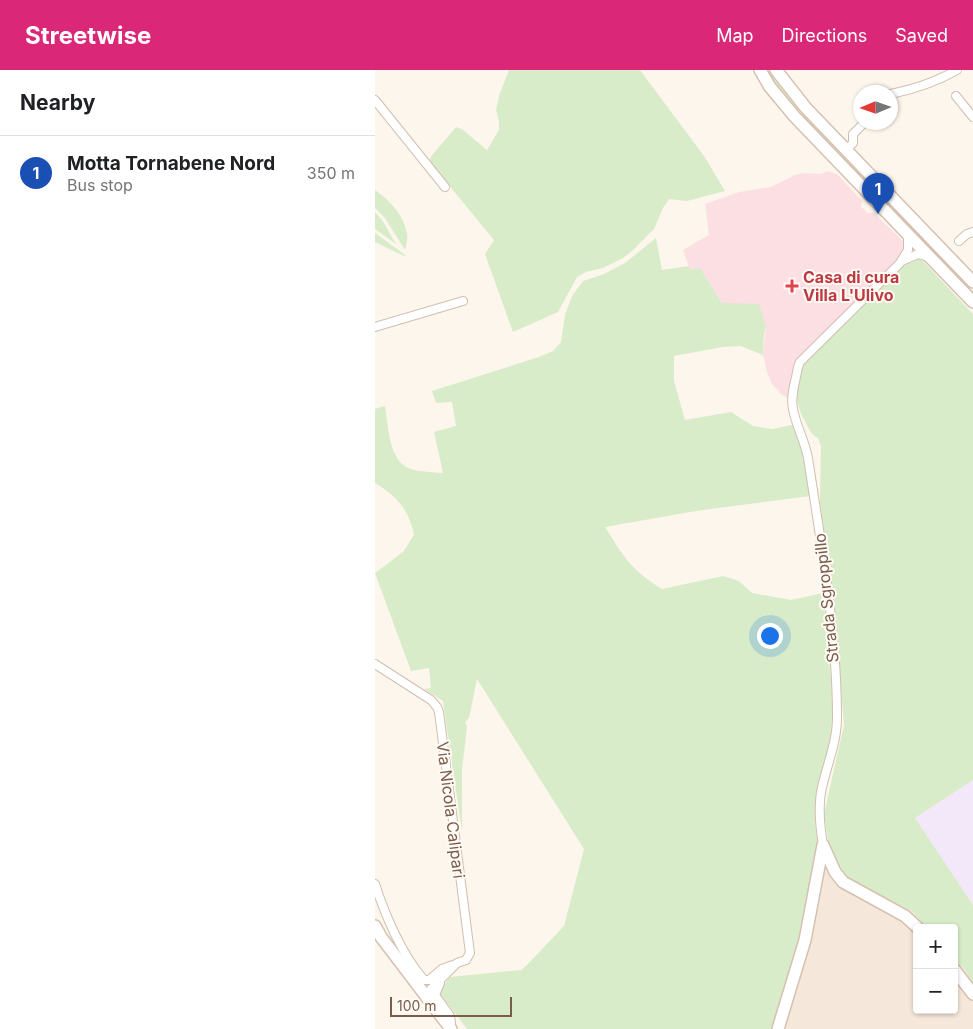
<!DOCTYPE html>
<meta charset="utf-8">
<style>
:root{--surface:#fff;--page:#f2f2f2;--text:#202124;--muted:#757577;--line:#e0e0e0;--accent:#db2777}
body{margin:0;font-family:Inter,sans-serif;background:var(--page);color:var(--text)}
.controls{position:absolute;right:15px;bottom:15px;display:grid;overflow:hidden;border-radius:5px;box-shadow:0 1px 4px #0004}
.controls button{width:45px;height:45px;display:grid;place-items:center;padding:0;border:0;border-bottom:1px solid var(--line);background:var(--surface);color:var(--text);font:25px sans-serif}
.compass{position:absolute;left:478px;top:15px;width:45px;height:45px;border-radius:50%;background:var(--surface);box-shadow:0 1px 4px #0004;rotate:268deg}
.scale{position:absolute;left:15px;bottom:12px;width:122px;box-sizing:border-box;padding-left:5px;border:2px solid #7a5c4d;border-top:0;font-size:14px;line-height:18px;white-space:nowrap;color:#7a5c4d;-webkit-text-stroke:4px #fffaf3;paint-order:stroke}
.you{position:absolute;left:394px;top:565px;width:18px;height:18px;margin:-12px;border:4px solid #fff;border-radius:50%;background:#1a73e8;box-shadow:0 0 0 8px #1a73e833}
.badge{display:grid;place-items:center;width:32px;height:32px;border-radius:50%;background:var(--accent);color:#fff;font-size:16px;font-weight:700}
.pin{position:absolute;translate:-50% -41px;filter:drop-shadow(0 1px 2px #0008)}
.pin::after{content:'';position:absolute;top:26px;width:18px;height:15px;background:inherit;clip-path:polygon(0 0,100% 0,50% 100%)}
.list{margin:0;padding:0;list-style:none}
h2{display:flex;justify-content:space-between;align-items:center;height:65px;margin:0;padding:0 20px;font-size:21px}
h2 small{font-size:16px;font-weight:400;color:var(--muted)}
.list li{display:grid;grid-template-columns:32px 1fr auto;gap:15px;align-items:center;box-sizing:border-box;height:75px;padding:0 20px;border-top:1px solid var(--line)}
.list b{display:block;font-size:19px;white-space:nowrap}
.list p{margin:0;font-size:16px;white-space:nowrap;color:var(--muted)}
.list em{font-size:16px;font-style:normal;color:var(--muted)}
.map{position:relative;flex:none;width:598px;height:959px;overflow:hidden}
header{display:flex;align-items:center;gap:30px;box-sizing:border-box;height:70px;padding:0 25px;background:var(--accent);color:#fff}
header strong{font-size:24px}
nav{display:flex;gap:28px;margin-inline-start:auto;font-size:18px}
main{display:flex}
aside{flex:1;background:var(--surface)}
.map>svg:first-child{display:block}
.residential{fill:#f5e8da}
.education{fill:#f3e8fa}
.medical{fill:#fbdfe3}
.green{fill:#d8ecc9}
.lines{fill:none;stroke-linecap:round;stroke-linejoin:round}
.street-casing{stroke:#d1beb0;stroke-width:10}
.secondary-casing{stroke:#d6c0b0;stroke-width:14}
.street{stroke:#fff;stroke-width:8}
.secondary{stroke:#fff;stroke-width:11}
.health-dot{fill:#e0444e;stroke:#fffaf3;stroke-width:2}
.labels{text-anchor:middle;stroke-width:4;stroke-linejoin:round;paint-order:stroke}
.health-label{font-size:16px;font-weight:bold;fill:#be3a42;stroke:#fffaf3;text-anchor:start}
.street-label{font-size:16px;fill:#7a5c4d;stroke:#fffaf3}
</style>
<header>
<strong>Streetwise</strong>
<nav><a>Map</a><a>Directions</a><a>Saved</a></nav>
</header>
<main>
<aside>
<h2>Nearby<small></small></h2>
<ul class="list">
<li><span class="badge" style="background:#1a4fb4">1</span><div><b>Motta Tornabene Nord</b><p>Bus stop</p></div><em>350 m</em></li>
</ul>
</aside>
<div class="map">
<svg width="598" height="959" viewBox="0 0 598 959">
<rect width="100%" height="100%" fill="#fdf6ec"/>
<!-- residential -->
<path class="residential" d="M441,782L468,806L537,841L552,858H542V940H579V888L591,901L598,913V959H399Z"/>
<!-- education -->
<path class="education" d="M598,710V835L540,748Z"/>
<!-- medical -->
<path class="medical" d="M452,101L462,104L487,131L486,136L492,143H499L531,174V183L421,293L414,329L406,324L397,314L392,302L388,285L391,257L347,233L325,198L315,200L308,180L334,165L330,134L364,122L396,117L420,105L428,103L446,104Z"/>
<!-- green -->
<path class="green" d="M134,0H265L329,86L350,121L312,131L294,129L288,138L279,159L258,180L248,188L228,198L211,202L202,207L183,242L138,262L110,184L119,170L54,91L57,85L81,57L87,59L112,80L124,60V51L121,40L124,26Z
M391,0H396L425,40L422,43L402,17Z
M429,45L528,147L525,150L425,48Z
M0,120C15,131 29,145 32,164C33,169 31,175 30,180L10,148L0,138Z
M0,142L7,150L21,174L0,159Z
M532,151L598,221V227L529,155Z
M0,163L29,184L31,187L0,172Z
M281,168L287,200L314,196L315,200L325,198L347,233L384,234L391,257L389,265L388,285L366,276L348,277L299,286V311L310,350L356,342L378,356L397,359L417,355L429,383L435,426L321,441L230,457C249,487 256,500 287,519L348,506L364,511L377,523L416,530L448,523L458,632L456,670L443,720L440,750L443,777L432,852L399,959H92L64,922L75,907L146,900L152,895L189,856L209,779L102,609L94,648L90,652L92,657L87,699V762L68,631L49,619L56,618L54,598L36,601L0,503L28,482L39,465C35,441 21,425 0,413V339L10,336C13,355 14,393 36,399C46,402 57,402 68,403L59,362L81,356L77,332L61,333L57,321L164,287L178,281L186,272L190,245L197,226L208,211L229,204L250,193Z
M544,187L598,244V710L540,748L598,835V913L591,901L579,888V858H552L537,841L468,806L455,783L449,744L469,655L460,549L445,433L446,376L443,368C436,365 434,359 431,353C418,330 422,322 426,298L428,294L528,195L534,190Z"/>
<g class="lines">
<defs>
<path id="street" d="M516,24C540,19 561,12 582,0
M581,26L598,47
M0,30L70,117
M471,80L478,73V64L490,52
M584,171L592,164L598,162
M529,190L543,184L553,187
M0,257L88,231
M0,594L56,630L62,637L64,642L95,883L91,890L82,893L50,925
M448,775C445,757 443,740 446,722C451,697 462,673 462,648C462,561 446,474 433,388C430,371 421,356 418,339C415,326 421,310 423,297L425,292L525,193L533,180V165
M0,814C10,845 27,885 49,910H54L67,899L78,895
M65,913L60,925L75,946L76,953"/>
<path id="secondary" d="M385,0L395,17L420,47L598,232
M401,0L431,38L598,212
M448,775L460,802L468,812L530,846L543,858
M0,856L6,867L76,959
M579,899L598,924
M403,959L430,870L448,775"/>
</defs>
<!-- street casing -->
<use href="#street" class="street-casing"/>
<!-- secondary casing -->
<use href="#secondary" class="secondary-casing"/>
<!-- street -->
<use href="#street" class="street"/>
<!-- secondary -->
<use href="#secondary" class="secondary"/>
</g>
<!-- markers -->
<path class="health-dot" d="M414.5 208.5h5v5h5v5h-5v5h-5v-5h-5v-5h5z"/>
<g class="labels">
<!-- health labels -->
<g class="health-label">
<text x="428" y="213">Casa di cura<tspan x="428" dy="18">Villa L'Ulivo</tspan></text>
</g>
<!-- street labels -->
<g class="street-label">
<text transform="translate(451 528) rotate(-96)" y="6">Strada Sgroppillo</text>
<text transform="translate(76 740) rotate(83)" y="6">Via Nicola Calipari</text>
</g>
</g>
</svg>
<div class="controls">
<button>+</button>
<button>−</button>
</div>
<svg class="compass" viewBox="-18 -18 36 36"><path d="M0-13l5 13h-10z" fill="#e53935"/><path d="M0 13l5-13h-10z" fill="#757577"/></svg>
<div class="scale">100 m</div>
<div class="you"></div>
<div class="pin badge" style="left:503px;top:144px;background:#1a4fb4">1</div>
</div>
</main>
